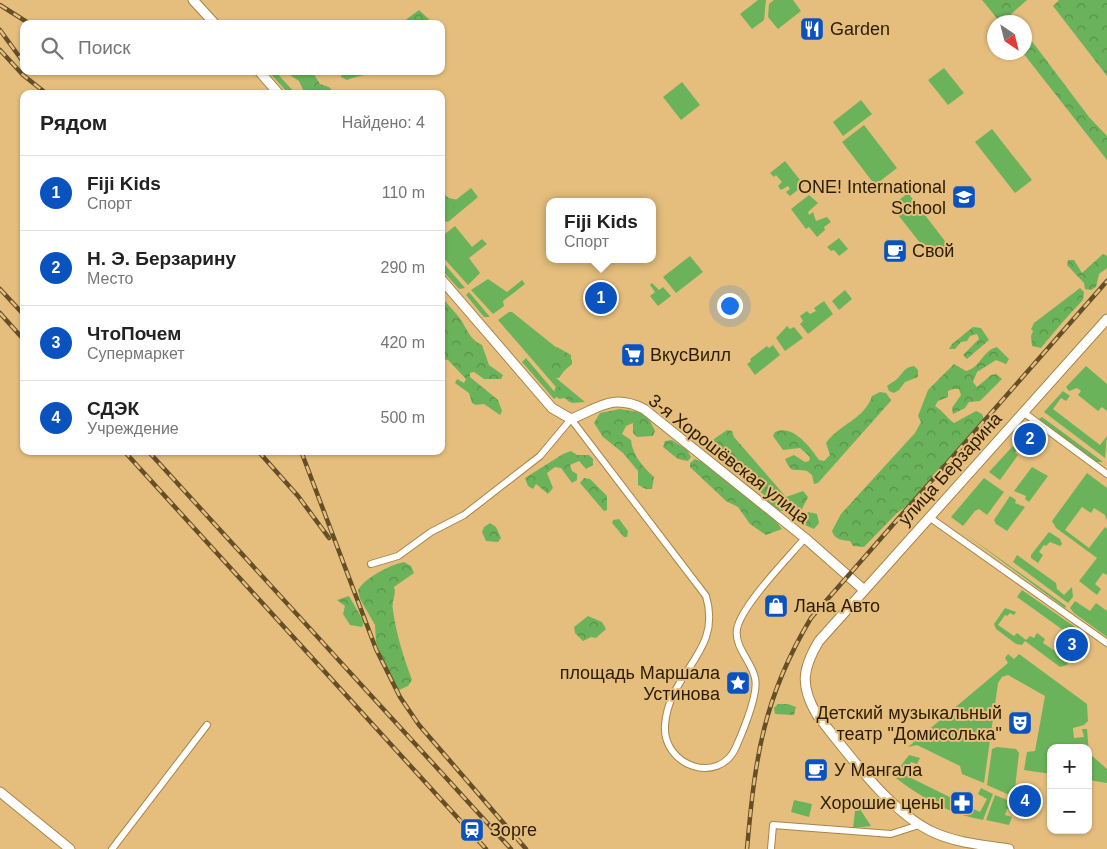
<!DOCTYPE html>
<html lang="ru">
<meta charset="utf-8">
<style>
:root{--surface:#fff;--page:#f2f2f2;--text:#222;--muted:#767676;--line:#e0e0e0;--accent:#0a53be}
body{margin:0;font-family:Arial,sans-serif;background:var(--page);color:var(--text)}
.controls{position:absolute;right:15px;bottom:15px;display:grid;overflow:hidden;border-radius:10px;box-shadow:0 1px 4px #0004}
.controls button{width:45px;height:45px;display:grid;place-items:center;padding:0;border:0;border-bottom:1px solid var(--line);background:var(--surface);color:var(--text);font:25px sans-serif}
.compass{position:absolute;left:987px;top:15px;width:45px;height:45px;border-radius:50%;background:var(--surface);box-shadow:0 1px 4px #0004;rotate:145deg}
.you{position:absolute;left:729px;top:305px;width:18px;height:18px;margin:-12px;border:4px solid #fff;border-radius:50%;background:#1a73e8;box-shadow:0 0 0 8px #1a73e833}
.badge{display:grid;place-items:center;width:32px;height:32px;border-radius:50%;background:var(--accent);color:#fff;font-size:16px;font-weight:700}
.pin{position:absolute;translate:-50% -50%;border:2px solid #fff;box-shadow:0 1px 5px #0006}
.popup{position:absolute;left:546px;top:198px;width:110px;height:65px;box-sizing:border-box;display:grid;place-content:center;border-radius:10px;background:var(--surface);filter:drop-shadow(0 1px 4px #0005);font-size:16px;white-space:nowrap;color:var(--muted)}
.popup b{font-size:19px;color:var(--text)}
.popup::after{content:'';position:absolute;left:50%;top:100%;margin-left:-10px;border:10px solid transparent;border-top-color:var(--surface)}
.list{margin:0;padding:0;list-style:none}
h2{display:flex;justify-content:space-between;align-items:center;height:65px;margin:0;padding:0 20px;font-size:21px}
h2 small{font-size:16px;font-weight:400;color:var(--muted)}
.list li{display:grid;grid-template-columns:32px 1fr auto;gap:15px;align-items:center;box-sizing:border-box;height:75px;padding:0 20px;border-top:1px solid var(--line)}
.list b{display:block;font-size:19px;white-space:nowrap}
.list p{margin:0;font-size:16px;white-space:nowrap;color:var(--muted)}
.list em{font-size:16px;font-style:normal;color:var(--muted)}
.icon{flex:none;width:28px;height:28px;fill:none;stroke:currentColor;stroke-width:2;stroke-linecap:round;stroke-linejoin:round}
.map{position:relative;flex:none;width:1107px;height:849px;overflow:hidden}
.search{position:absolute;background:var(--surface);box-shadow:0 1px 4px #0004;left:20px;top:20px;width:425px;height:55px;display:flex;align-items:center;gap:12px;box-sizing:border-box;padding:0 18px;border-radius:10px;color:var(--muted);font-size:19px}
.panel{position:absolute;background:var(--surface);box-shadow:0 1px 4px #0004;left:20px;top:90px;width:425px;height:365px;border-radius:10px}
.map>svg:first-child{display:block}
.green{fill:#6bb35a}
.forest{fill:url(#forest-crowns)}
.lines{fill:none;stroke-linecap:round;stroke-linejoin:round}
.street-casing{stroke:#a98444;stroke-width:8}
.secondary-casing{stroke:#a98444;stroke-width:11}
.street{stroke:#fff;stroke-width:6}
.secondary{stroke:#fff;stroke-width:9}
.rail-casing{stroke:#654f29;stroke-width:4.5}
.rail{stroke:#e5be7d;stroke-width:2.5;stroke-dasharray:8;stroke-linecap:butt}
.labels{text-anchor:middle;stroke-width:4;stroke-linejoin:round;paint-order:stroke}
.poi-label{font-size:18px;fill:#2b1c02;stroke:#e5be7d;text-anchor:start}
.street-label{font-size:18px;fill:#2b1c02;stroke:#e5be7d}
</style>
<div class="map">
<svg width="1107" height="849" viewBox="0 0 1107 849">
<defs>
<pattern id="forest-crowns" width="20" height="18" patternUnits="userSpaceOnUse" patternTransform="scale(1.25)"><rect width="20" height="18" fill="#6bb35a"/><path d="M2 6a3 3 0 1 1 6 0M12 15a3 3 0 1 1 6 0" fill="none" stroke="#589148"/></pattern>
</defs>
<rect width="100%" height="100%" fill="#e5be7d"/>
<!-- green -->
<path class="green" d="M758,0H766L764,20L752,29L740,14Z
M774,0H793L801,11L778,29L768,17L769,4Z
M944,68L964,93L948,105L928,80Z
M268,71H275L296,94H289Z
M682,82L700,105L681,120L663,97Z
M861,100L872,114L843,136L833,122Z
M864,125L897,168L875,185L842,142Z
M992,129L1032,180L1015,193L975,142Z
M785,161L804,185L790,196L786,192L790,189L788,186L781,190L778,186L782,182L776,175L774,177L770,173Z
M471,188L478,197L448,222L441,220V198L448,206Z
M908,193L948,245L932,258L891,206Z
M809,195L818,203L808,212L809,215L813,212L816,221L827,217L831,222L824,227L825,230L817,237L809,227L806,229L791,209Z
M455,226L472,247L482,239L487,244L469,258L480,273L468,285L441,255V237Z
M839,238L848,249L839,256L834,250L831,251L827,247Z
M690,256L703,272L676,293L663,277Z
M441,260L465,288L459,289L441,269Z
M488,279L507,292L522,280L525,284L503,301L504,306L493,314L471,290Z
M652,283L659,290L663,287L671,296L658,306L650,296L655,292L650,285Z
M845,290L852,299L839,310L832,301Z
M469,292L490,317H484L466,295Z
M824,301L833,314L808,334L800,324L803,321L800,316L807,311L810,314L816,311L814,308Z
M509,312H512L572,360V364L556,378L585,402L572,403L568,401L498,320Z
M787,326L790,329L794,327L803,338L785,351L776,338Z
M773,345L780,355L755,375L747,364L751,361L750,359L767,346L769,348Z
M526,358L558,396L554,399L522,362Z
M1086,366L1107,384V411L1102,407L1098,411L1078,395L1081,391L1077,388L1069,391L1066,387Z
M1063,391L1070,396L1066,401L1061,398L1053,409L1100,445L1107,436L1105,458L1044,412Z
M1042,417L1103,462H1096L1042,422L1039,419Z
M1025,433L1028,435L1015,453L1018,455L1000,480L989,472Z
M1032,467L1048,476L1029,502L1025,499L1026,496L1014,491Z
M1087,473L1107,488V521L1105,515L1094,508L1091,513L1082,507L1065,530L1089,548L1105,527L1107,529V575L1103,573L1095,584L1101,589L1097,595L1079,581L1097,558L1056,528L1052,521Z
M984,478L1004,492L987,515L979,509L975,511L963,526L951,517Z
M1010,496L1016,500L1015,503L1025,507L1007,531L996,524L994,520Z
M961,531L1066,606L1065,608Z
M1049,532L1060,539L1062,544L1060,546L1050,542L1046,546L1044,545L1039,552L1043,555L1038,563L1031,558V555Z
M1017,555L1056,583L1057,589L1064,595L1072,587L1073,597L1068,603L1013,562Z
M1022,590L1085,634L1081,643L1017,597Z
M1075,601L1090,611L1096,603L1107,611V637L1074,613L1070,608Z
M1005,608L1016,612L1014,615L1010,613L1007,616L1005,615L998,625L1014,636L1017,633L1026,640L1030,636L1034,638L1037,633L1045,639L1043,643L1058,653L1060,651L1071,658L1067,665L1060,667L1025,641L1022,645L1016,644L996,629L994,624Z
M1008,654L1014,659L1019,654L1087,704L1088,721L1084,725L1073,728L1074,738L1084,737L1082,729H1087L1089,753L1107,769V783L1088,780V748H1051V774L1024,770L1027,752L1035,751L1045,696L1008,675L1002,677L998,683L984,783L962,774L960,766L917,745L908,747L1008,663L1005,658Z
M997,747L1016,749L1019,753L1014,797L987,785L992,749Z
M909,755L920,758L917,764L911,762L905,775L980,812L987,799L978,794L981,788L993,794L983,820C946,813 923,798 893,776Z
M995,795L1014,803L1013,810L1007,809L1005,815L1012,817L1009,825L986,820Z
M794,800L812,804L809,817L791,812Z
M856,803L871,826L853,828Z"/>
<!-- forest -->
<path class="forest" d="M982,0H1027L1011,14L1017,22H1000Z
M1059,0H1107V76L1053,6Z
M419,10L434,24H400Z
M1025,32L1089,117L1107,136V160L1023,53Z
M284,71H312L320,84L329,87L335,94H305L299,81Z
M342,71H370C364,77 355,76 347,80L341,77Z
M443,194L449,198L458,200L459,203L445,214H441V195Z
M1103,254L1107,256V268L1099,274L1096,287L1091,290L1085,289L1084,283L1067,265L1068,260H1074L1082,273Z
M1080,288L1084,292L1083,300C1068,315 1055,331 1041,348L1032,346L1031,336L1033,331L1031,329L1034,323Z
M441,297C448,304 455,312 461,320C467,329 470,340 482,345L489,365L503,375L501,379H484L474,372L470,373V377L498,400L502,411L500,415L484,404L476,405L472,403L469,393L455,383L457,379L464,383L466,379L448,360L441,359Z
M973,327L981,328L989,340L967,359L963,355L979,339L977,334L970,336L967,341L961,342L955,349H949L952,344Z
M557,347L571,355V361L559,378H553L546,373L548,355L553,348Z
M997,347L1009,359L1006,364L996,360L977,372L973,382L977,387L991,375L996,374L1002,379L980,401L969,402L965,408L953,414L952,408L961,395L959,389H953L948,391V397L938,401L935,406C944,412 946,417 954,423L976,411L982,414L984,419L911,503L897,513L864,547L853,546L850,541C841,540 835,540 832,531L841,514L915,433L921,422L918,416L928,390L954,364L966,371C980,368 983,350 997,347Z
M914,366L918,370V377L905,382L899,390L894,393L889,391L887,386C890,383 896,381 898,378C904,371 904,368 914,366Z
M557,387H562L576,399L571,401L564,398L559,399L554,394L555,388Z
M880,392L886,393L891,400L889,403L818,483L814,484L812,475L807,471C793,468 792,475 785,459L794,455L805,462L809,461L810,457L800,448L783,450L773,436L775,432C793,424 810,447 819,460L824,461L830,455L826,443C838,425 865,419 872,396Z
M620,409L638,412L648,417L655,431L653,436L637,437L633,433V423L626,426L622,434L631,440C632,455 644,468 654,477L652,489H646L638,485V471L623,453L603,437L594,423L600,413Z
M727,430L732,431L734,437L786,497L803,491L808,497L801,511H781L768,505L763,494L745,480L744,476L708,449L714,439Z
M672,440L687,450L691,457L688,461L678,459L663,447L665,441Z
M571,451L577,455H589L593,459V465L586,469L579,461L570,465L572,471L577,474V480L572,483L561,468L555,467L547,473L553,488L548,494L536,484L533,489L528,486L525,478L563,454Z
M695,459L714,467L742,488L749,499L765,508L782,529L766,535L750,524L738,507L726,501L690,467V463Z
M584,478L590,479L607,496V510L604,511L580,483Z
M808,512L817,514L819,523L814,529L800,523Z
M619,519L628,531L627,537H624L612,523L613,520Z
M490,523L496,527L501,538L498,542L486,541L482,532L484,527Z
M404,562L411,566L414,573L394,587C397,594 391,601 393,610C396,634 404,658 412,680L408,686L399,690L382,659L376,642L375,625L360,599L358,590C366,577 390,565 404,562Z
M349,596L364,622L362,627L350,625L343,614L345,606L337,600Z
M588,616L602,622L606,629L596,638L591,637L583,641L575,633L574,627Z
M778,704H788L796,707L794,715L775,714L774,708Z"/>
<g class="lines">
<defs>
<path id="street" d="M1023,412L1107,474
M929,517L1107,643
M371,564L398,556L431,532L464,515L540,456L571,419L706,596C723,653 669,671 665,725C662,766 719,786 736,747C743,731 759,694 755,678C752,662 734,647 737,629C741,606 788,558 805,538
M112,849L207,725
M771,849L773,825L891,834L919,825"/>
<path id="secondary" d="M193,0L215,24
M259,71L279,94
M441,279L552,408L571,419C599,408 612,393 644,409L805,538L864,590
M0,792L70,849
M1009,849C984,845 958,843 935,833C891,814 847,752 817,715C800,686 802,669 819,641L1107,319"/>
</defs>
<!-- street casing -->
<use href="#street" class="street-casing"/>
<!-- secondary casing -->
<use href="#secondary" class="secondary-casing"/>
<!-- street -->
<use href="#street" class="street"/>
<!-- secondary -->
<use href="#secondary" class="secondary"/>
<defs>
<path id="rail" d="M0,5L30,24
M0,30L24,63
M0,50L23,75L47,94
M0,289L24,315
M0,313L24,340
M124,451L486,849
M148,451L511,849
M258,451L298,496L329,538
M301,451L376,649L400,697L419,725L526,849
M747,849C755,758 763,698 811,618L1107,281"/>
</defs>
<!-- rail casing -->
<use href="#rail" class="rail-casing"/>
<!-- rail -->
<use href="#rail" class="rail"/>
</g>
<!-- icons -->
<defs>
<symbol id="restaurant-square" viewBox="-11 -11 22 22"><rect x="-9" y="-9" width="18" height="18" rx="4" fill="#0a53be" stroke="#e5be7d"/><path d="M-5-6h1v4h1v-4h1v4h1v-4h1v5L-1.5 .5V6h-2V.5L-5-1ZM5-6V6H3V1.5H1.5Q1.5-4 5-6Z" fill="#fff"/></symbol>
<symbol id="school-square" viewBox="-11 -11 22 22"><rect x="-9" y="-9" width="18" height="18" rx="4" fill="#0a53be" stroke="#e5be7d"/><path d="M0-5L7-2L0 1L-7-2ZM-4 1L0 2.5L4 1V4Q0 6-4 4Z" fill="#fff"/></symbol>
<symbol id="cafe-square" viewBox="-11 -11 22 22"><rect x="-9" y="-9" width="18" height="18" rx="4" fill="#0a53be" stroke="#e5be7d"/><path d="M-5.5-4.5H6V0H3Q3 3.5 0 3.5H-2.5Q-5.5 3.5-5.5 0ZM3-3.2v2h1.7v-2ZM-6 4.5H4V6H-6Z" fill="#fff"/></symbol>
<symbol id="supermarket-square" viewBox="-11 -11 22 22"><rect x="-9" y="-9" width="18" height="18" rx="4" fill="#0a53be" stroke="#e5be7d"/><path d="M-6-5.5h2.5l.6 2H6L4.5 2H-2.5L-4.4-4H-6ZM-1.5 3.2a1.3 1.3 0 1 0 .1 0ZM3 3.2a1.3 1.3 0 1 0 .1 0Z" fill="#fff"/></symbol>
<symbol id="shop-square" viewBox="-11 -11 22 22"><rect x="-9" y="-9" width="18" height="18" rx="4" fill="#0a53be" stroke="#e5be7d"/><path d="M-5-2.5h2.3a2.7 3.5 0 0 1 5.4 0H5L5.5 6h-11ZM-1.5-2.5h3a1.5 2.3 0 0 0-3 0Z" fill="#fff"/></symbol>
<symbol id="sight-square" viewBox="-11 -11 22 22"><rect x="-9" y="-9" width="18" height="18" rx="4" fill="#0a53be" stroke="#e5be7d"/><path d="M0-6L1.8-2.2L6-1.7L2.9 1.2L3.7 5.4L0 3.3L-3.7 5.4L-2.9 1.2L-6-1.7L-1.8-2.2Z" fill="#fff"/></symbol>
<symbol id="theatre-square" viewBox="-11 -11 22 22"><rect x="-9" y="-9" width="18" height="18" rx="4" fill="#0a53be" stroke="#e5be7d"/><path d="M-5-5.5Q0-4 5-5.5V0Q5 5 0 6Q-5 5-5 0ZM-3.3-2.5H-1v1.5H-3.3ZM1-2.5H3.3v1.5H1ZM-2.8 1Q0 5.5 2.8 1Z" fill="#fff"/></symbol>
<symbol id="pharmacy-square" viewBox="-11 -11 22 22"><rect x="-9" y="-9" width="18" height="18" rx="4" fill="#0a53be" stroke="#e5be7d"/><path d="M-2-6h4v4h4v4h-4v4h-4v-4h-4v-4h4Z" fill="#fff"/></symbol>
<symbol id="station-square" viewBox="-11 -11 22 22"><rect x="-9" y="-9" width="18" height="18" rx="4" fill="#0a53be" stroke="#e5be7d"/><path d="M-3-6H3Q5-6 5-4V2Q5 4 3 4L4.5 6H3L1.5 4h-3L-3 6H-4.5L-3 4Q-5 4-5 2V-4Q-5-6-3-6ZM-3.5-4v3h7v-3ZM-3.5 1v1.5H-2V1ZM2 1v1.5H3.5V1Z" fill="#fff"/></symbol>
</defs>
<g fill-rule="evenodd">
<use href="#restaurant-square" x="798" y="15" width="28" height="28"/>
<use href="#school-square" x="950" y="183" width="28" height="28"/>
<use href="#cafe-square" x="881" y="237" width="28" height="28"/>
<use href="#supermarket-square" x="619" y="341" width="28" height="28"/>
<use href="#shop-square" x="762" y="592" width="28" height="28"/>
<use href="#sight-square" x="724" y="669" width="28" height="28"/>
<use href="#theatre-square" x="1006" y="709" width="28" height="28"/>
<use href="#cafe-square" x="802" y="756" width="28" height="28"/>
<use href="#pharmacy-square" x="948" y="789" width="28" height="28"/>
<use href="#station-square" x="458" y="816" width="28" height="28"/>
</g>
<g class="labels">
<!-- poi labels -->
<g class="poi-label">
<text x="830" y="35">Garden</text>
<text x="946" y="193" text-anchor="end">ONE! International<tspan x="946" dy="21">School</tspan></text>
<text x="912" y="257">Свой</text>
<text x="650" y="361">ВкусВилл</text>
<text x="794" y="612">Лана Авто</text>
<text x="720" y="679" text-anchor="end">площадь Маршала<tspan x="720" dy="21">Устинова</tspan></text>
<text x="1002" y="719" text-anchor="end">Детский музыкальный<tspan x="1002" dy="21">театр "Домисолька"</tspan></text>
<text x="834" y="776">У Мангала</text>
<text x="944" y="809" text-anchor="end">Хорошие цены</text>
<text x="490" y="836">Зорге</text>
</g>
<!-- street labels -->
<g class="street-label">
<text transform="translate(729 459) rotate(38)" y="6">3-я Хорошёвская улица</text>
<text transform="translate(950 469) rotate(-48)" y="6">улица Берзарина</text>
</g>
</g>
</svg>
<div class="controls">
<button>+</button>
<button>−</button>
</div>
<svg class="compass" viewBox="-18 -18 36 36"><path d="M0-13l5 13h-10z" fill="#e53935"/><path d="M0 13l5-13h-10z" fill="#767676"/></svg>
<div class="you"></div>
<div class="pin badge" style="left:601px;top:298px">1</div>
<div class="popup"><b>Fiji Kids</b>Спорт</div>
<div class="pin badge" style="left:1030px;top:439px">2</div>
<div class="pin badge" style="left:1072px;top:645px">3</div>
<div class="pin badge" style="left:1025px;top:801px">4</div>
<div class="search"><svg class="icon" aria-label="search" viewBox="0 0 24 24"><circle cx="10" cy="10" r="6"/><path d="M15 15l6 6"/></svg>Поиск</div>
<section class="panel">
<h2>Рядом<small>Найдено: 4</small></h2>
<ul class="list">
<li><span class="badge">1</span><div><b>Fiji Kids</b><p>Спорт</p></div><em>110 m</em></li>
<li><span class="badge">2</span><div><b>Н. Э. Берзарину</b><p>Место</p></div><em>290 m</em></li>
<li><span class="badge">3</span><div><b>ЧтоПочем</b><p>Супермаркет</p></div><em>420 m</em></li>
<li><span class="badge">4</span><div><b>СДЭК</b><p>Учреждение</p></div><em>500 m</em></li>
</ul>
</section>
</div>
